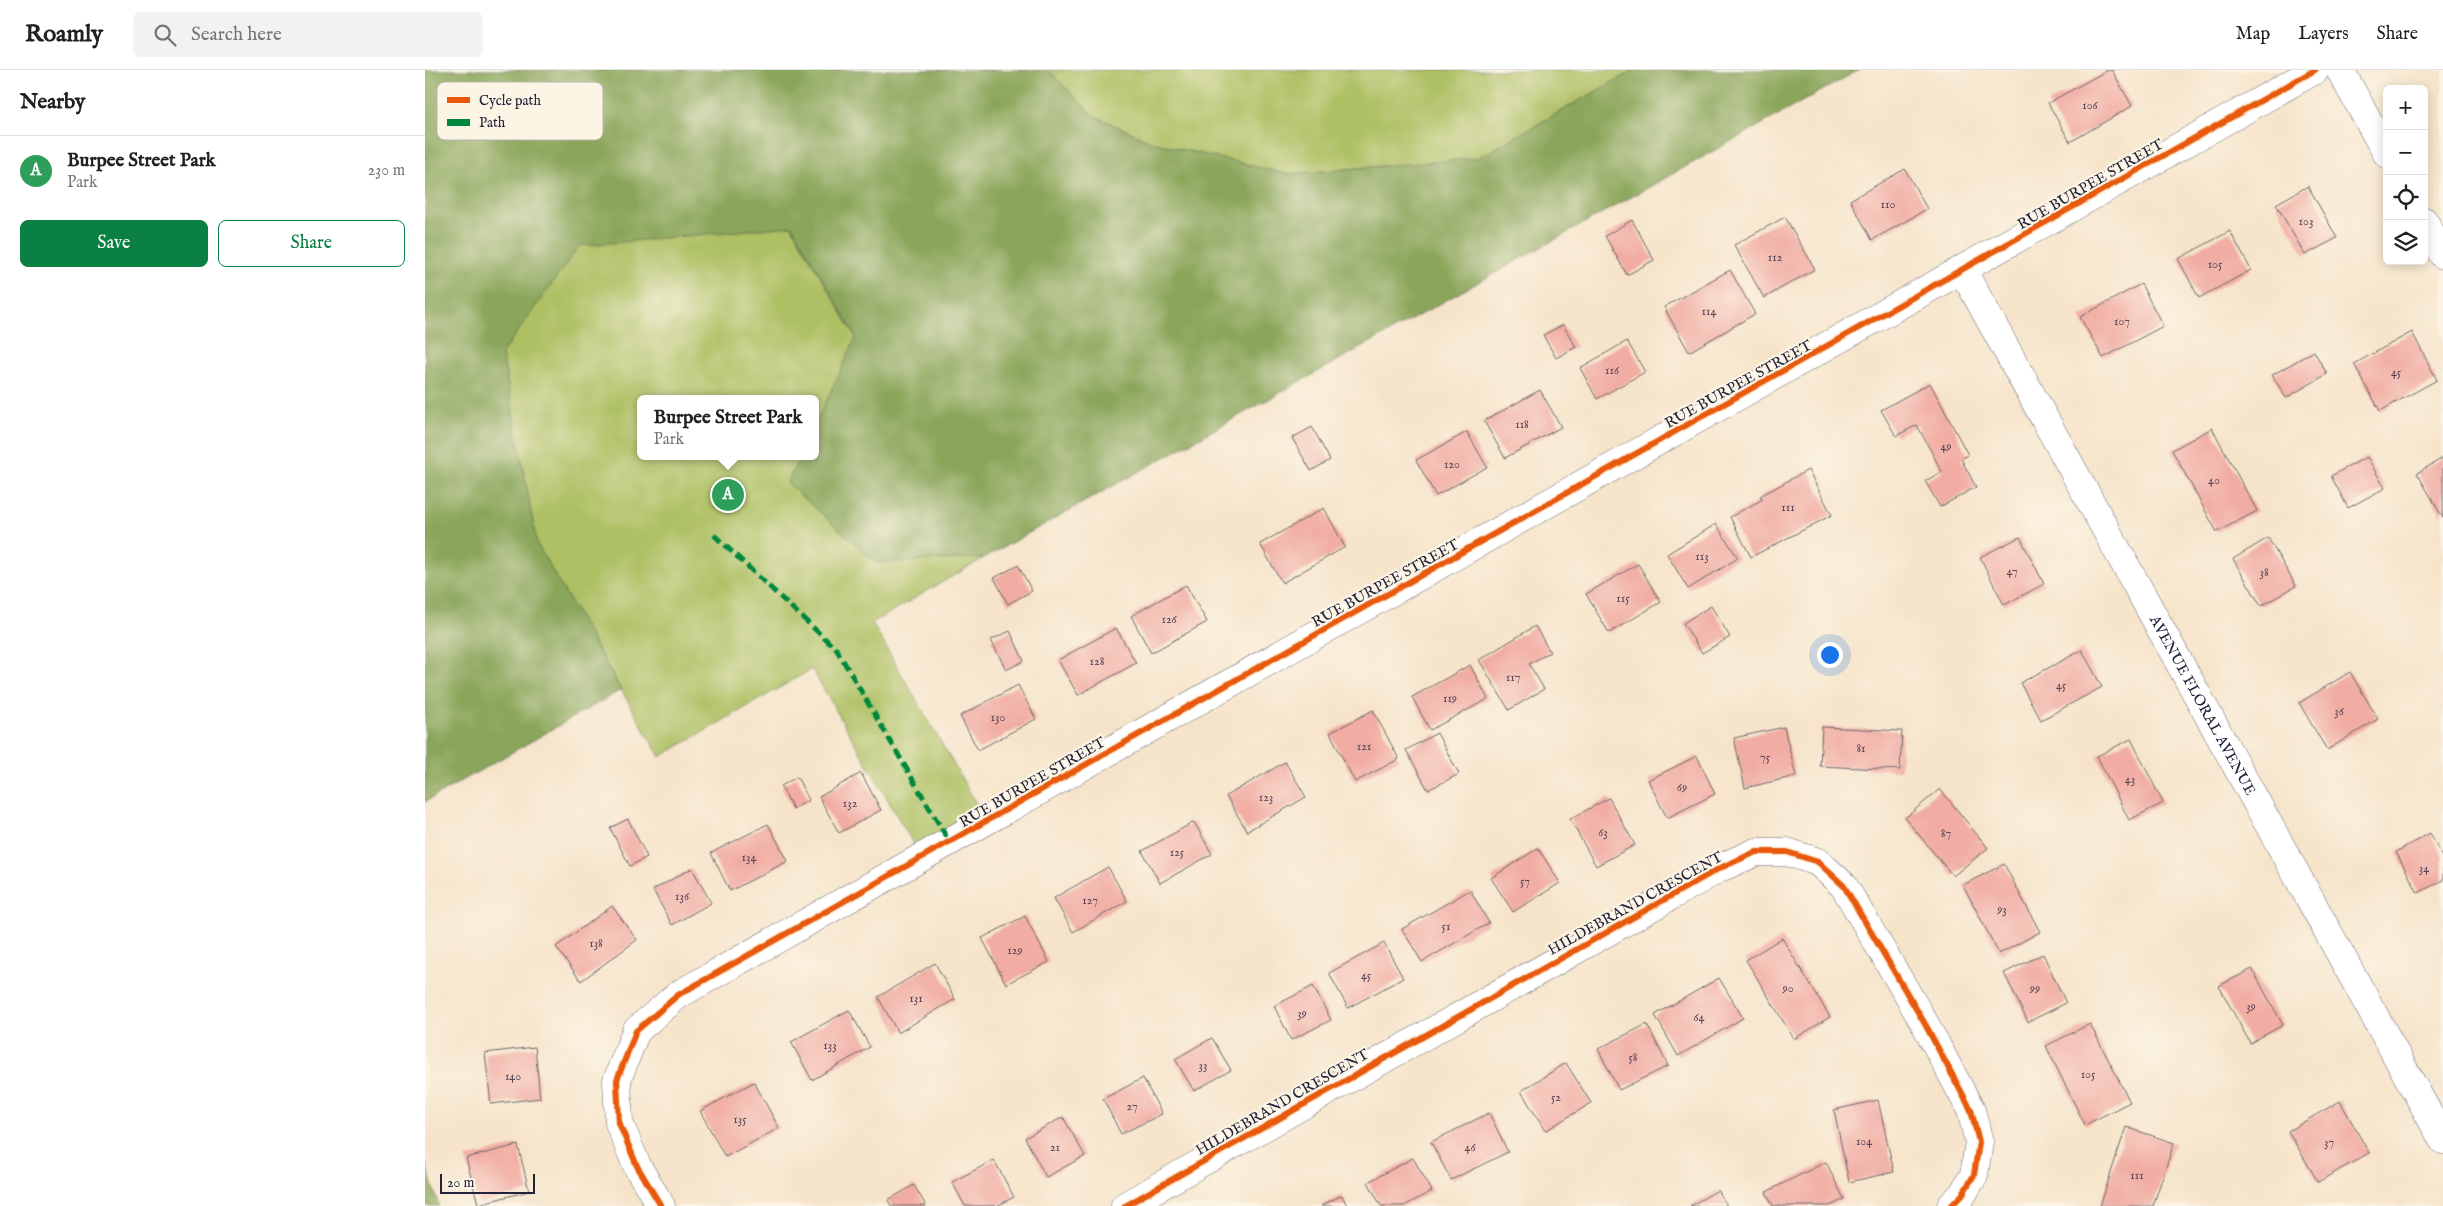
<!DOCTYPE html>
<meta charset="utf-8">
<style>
:root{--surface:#fff;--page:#f2f2f2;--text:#202124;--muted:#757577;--line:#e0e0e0;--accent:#0b8043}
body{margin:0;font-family:"IM FELL English",serif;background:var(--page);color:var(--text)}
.controls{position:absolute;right:15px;top:15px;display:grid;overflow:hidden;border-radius:8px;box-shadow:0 2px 12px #0003}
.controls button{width:45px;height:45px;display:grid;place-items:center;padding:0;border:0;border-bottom:1px solid var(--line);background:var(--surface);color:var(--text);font:25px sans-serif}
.scale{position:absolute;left:15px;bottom:12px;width:95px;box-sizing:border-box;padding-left:5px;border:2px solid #22223b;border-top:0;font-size:14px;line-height:18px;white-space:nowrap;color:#22223b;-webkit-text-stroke:4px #fcf5e5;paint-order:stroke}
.you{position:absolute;left:1404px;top:584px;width:18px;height:18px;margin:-12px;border:4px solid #fff;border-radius:50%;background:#1a73e8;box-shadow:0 0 0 8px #1a73e833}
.badge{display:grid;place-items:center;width:32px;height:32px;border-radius:50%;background:var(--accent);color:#fff;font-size:16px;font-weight:700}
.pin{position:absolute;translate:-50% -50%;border:2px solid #fff;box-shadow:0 1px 5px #0006}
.popup{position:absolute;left:212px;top:325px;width:182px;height:65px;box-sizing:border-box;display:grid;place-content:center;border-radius:8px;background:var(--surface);filter:drop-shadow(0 1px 4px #0005);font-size:16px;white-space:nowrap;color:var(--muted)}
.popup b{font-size:19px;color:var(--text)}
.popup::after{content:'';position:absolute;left:50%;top:100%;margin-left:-10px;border:10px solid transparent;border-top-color:var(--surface)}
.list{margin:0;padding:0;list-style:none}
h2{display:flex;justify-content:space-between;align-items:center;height:65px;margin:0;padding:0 20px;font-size:21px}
h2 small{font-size:16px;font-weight:400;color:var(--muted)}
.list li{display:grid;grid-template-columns:32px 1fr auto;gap:15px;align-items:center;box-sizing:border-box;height:70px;padding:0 20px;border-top:1px solid var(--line)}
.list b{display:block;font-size:19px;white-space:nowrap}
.list p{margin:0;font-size:16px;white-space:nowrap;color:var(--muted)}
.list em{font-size:16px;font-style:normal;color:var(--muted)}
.actions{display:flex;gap:10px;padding:15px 20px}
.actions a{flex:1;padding:11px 0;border:1px solid var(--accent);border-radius:8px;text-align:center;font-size:18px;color:var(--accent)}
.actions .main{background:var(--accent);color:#fff}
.icon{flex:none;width:28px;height:28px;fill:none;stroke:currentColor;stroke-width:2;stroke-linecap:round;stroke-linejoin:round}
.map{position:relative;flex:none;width:2018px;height:1136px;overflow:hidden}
header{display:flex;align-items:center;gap:30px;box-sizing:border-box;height:70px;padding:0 25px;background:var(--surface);border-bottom:1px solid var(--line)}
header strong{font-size:24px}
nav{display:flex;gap:28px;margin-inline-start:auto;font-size:18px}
.search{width:350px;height:45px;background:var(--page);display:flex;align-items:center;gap:12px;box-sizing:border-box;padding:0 18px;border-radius:8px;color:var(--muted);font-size:19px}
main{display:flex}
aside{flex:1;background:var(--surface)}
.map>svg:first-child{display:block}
.green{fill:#adc064;stroke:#687150;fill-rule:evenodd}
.forest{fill:#8aa65a;stroke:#56644a}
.building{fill:#f1aca3}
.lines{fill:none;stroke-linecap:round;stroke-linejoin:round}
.minor-casing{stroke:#6c666d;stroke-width:29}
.minor{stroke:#fff;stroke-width:28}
.quiet{stroke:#00873e;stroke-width:5;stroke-dasharray:10 5;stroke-linecap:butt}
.cycleway-casing{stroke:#fcf5e5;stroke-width:9}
.cycleway{stroke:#e8590c;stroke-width:6}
.labels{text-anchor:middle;stroke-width:4.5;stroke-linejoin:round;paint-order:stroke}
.number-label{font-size:12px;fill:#564455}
.street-label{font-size:15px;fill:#22223b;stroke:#fcf5e5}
.key{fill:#fcf5e5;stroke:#bbb6b2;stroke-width:1}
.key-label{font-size:14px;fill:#22223b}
</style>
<header>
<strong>Roamly</strong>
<div class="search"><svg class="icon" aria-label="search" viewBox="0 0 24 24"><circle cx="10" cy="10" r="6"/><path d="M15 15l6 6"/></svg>Search here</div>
<nav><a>Map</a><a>Layers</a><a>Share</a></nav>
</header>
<main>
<aside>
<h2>Nearby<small></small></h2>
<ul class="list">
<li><span class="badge" style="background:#2e9e5b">A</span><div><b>Burpee Street Park</b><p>Park</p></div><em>230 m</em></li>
</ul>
<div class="actions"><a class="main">Save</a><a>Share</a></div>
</aside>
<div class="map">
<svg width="2018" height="1136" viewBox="0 0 2018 1136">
<rect width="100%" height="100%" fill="#fcf5e5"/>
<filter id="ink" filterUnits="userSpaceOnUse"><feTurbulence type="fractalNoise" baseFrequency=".02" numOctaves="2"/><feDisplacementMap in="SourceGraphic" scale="10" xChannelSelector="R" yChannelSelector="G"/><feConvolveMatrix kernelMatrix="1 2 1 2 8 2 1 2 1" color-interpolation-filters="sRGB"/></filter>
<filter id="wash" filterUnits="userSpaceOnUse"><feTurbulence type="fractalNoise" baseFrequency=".0096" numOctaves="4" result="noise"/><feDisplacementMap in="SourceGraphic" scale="20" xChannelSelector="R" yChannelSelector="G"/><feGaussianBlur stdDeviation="1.12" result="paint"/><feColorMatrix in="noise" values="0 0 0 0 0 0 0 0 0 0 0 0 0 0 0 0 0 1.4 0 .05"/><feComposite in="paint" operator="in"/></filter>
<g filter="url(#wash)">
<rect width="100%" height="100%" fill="#f6e4ca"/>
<!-- green -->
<path class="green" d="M623,0H1209L1053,88L862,104L730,73L669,46Z
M302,45L559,488L447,553L562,752L497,789L387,599L235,687L0,281V220ZM216,329H390V386H216Z"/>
<!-- forest -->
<path class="forest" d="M0,0H623L669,46L730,73L862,104L1053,88L1209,0H1434L559,488L452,493L362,413L375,386H390L391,353L431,267L367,156L154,176L77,283L112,474L196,620L0,732Z
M0,1091L14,1136H0Z"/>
<g id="blocks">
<!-- building -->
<path class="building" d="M1683,0H1687L1707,36L1645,72L1623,33Z
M1480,99L1502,139L1447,170L1425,130Z
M1883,116L1912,168L1880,185L1851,134Z
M1360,147L1390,199L1339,228L1309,175Z
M1207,150L1229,190L1202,205L1180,166Z
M1805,161L1826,200L1774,228L1753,189Z
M1305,200L1330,244L1264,282L1239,237Z
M1716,214L1738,256L1678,288L1655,247Z
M1138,255L1151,277L1131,288L1118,265Z
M1987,262L2012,310L1955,341L1929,294Z
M1202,271L1220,302L1172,329L1155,298Z
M1889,281L1902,304L1861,328L1847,305Z
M1505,313L1543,385L1536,389L1551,417L1515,437L1500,411L1517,402L1492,355L1471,366L1456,340Z
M1115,320L1136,357L1080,388L1059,351Z
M887,357L905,390L886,401L867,368Z
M1787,358L1832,441L1792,462L1747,380Z
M1042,362L1062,397L1011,426L991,390Z
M1942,387L1960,418L1923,438L1906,406Z
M2018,388V448L1992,403Z
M1383,400L1407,445L1326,487L1305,447L1338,429L1335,426Z
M899,438L920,477L857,513L835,474Z
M1291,454L1313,488L1263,519L1242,484Z
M1595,467L1619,514L1579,535L1555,487Z
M1843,468L1871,516L1836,536L1808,489Z
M1213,494L1236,532L1184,563L1161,524Z
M593,495L607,521L583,534L569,508Z
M761,515L782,552L726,583L706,546Z
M1286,536L1305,567L1277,583L1258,553Z
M1110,556L1125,582L1104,594L1119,619L1084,640L1054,590Z
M691,558L711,593L653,625L633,590Z
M585,561L599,591L581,600L566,570Z
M1657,580L1677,617L1616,650L1595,613Z
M1045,595L1063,629L1005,660L987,627Z
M1925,602L1953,649L1902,680L1874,633Z
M593,615L611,649L553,680L535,646Z
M948,640L974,689L930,712L905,663Z
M1359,657L1371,706L1320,718L1309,668Z
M1397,657L1477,661L1475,700L1395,696Z
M1012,663L1034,704L1003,720L981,680Z
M1706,669L1738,733L1704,750L1672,686Z
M1272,686L1290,724L1242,748L1223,710Z
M860,692L881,727L822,761L801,726Z
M436,703L456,740L414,763L394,727Z
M372,707L384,730L368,739L356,716Z
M1515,719L1563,778L1528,806L1480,748Z
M1184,728L1210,775L1171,796L1145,749Z
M203,749L222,787L205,796L185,758Z
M769,752L787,784L735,813L717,781Z
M343,754L363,791L305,821L286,783Z
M2005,763L2018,787V810L1993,823L1971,782Z
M1113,778L1135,813L1088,842L1066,808Z
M1579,794L1615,862L1574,884L1538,815Z
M683,797L702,831L648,862L629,828Z
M267,798L286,833L247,855L228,820Z
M1045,820L1064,853L997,892L977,859Z
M187,836L212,870L156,911L131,877Z
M600,846L624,892L581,914L557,868Z
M1357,868L1405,947L1369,969L1321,890Z
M959,873L978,908L923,938L904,903Z
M1618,884L1641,933L1603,952L1579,903Z
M510,893L530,929L473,963L453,927Z
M1827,899L1858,955L1825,973L1794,916Z
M1294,908L1318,948L1253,986L1230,945Z
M888,916L906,950L866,970L849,936Z
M424,940L445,977L387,1010L366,972Z
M1222,954L1243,996L1194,1020L1173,979Z
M1665,954L1705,1032L1660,1055L1621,976Z
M787,968L806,1000L769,1021L750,989Z
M110,977L115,1028L66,1034L60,983Z
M1141,993L1166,1033L1120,1061L1096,1021Z
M718,1008L737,1044L696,1064L678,1029Z
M329,1012L354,1058L300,1087L275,1041Z
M1453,1030L1469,1102L1424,1112L1409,1040Z
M1915,1031L1944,1083L1893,1112L1863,1061Z
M1064,1043L1083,1082L1026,1110L1006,1072Z
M638,1047L660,1086L621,1107L600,1068Z
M1701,1057L1749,1073L1728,1136H1675Z
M93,1075L104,1121L53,1134L41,1088Z
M988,1088L1007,1121L979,1136H956L943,1112Z
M569,1090L589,1127L572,1136H540L527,1112Z
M1401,1092L1419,1129L1405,1136H1348L1341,1122Z
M489,1115L501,1136H466L463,1130Z
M1293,1120L1302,1136H1265Z
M917,1125L922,1136H896Z"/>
</g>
</g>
<g filter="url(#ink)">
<use href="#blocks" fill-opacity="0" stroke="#6c666d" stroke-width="1"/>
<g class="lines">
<defs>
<g id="minor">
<path d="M1915,0L1962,84"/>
<path d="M1999,151L2018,185"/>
<path id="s1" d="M1538,201L2018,1070"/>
<path d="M236,1136L212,1096L194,1053L192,1010L211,961L253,925L1890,0"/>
<path d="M700,1136L1295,798L1331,782H1362L1393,792L1419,816L1500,954L1546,1040L1554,1072L1549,1105L1537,1125L1526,1136"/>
</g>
</defs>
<!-- minor casing -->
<use href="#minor" class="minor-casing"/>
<!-- minor -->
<use href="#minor" class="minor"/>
<!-- quiet -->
<path class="quiet" d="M289,465L412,580L525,773"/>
<defs>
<path id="cycleway" d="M236,1136L212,1096L194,1053L192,1010L211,961L253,925L1890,0
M700,1136L1295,798L1331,782H1362L1393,792L1419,816L1500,954L1546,1040L1554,1072L1549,1105L1537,1125L1526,1136"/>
</defs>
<!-- cycleway casing -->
<use href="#cycleway" class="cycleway-casing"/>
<!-- cycleway -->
<use href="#cycleway" class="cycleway"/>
</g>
</g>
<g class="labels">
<!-- number labels -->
<g class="number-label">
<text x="1665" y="39">106</text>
<text x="1463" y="138">110</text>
<text x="1881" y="155">103</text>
<text x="1350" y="191">112</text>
<text x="1790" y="198">105</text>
<text x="1284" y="245">114</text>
<text x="1697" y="255">107</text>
<text x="1187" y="304">116</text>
<text x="1971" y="306">45</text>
<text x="1097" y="358">118</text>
<text x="1521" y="380">49</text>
<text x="1027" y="398">120</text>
<text x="1789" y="414">40</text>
<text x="1363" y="441">111</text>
<text x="1277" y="490">113</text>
<text x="1587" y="505">47</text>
<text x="1839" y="506">38</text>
<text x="1198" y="532">115</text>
<text x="744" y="553">126</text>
<text x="672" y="595">128</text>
<text x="1088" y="611">117</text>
<text x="1636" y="619">45</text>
<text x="1025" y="632">119</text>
<text x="1914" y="645">36</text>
<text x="573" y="651">130</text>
<text x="939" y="680">121</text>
<text x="1436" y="682">81</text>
<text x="1340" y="691">75</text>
<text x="1705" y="713">43</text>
<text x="1257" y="721">69</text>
<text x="841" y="731">123</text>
<text x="425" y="737">132</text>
<text x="1178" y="766">63</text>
<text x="1521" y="767">87</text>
<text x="752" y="786">125</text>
<text x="324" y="791">134</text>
<text x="1999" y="802">34</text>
<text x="1100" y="815">57</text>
<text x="257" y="830">136</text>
<text x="665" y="834">127</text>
<text x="1577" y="843">93</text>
<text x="1021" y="860">51</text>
<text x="171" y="877">138</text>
<text x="590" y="884">129</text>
<text x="941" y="909">45</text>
<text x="1363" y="922">90</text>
<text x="1610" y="922">99</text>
<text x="491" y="932">131</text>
<text x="1826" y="940">39</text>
<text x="877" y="947">39</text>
<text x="1274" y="951">64</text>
<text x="405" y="979">133</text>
<text x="1208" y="991">58</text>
<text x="778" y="999">33</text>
<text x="1663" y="1008">105</text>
<text x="88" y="1010">140</text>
<text x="1131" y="1031">52</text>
<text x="707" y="1040">27</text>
<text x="315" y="1053">135</text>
<text x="1439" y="1075">104</text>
<text x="1904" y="1076">37</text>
<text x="630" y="1081">21</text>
<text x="1045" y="1081">46</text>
<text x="1712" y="1109">111</text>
</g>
<!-- street labels -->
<g class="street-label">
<text transform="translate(1665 114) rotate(-30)" y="5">RUE BURPEE STREET</text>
<text transform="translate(1313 314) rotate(-29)" y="5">RUE BURPEE STREET</text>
<text transform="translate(960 513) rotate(-29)" y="5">RUE BURPEE STREET</text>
<text dy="5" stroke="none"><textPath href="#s1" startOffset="496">AVENUE FLORAL AVENUE</textPath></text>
<text transform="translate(607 712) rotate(-30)" y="5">RUE BURPEE STREET</text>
<text transform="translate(1210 833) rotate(-29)" y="5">HILDEBRAND CRESCENT</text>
<text transform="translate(857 1032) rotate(-30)" y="5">HILDEBRAND CRESCENT</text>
</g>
</g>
<!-- legend -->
<rect x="12" y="12" width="166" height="58" rx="8" class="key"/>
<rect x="22" y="27" width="23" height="6" fill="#e8590c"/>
<rect x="22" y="49" width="23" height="7" fill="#00873e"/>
<g class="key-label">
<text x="54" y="35">Cycle path</text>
<text x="54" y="57">Path</text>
</g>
</svg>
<div class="controls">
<button>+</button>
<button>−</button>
<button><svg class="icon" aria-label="locate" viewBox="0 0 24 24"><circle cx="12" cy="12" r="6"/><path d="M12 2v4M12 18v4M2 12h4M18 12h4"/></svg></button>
<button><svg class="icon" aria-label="layers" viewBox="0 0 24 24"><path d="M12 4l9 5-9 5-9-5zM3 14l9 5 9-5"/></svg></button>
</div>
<div class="scale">20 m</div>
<div class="you"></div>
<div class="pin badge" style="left:303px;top:425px;background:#2e9e5b">A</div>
<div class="popup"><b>Burpee Street Park</b>Park</div>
</div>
</main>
